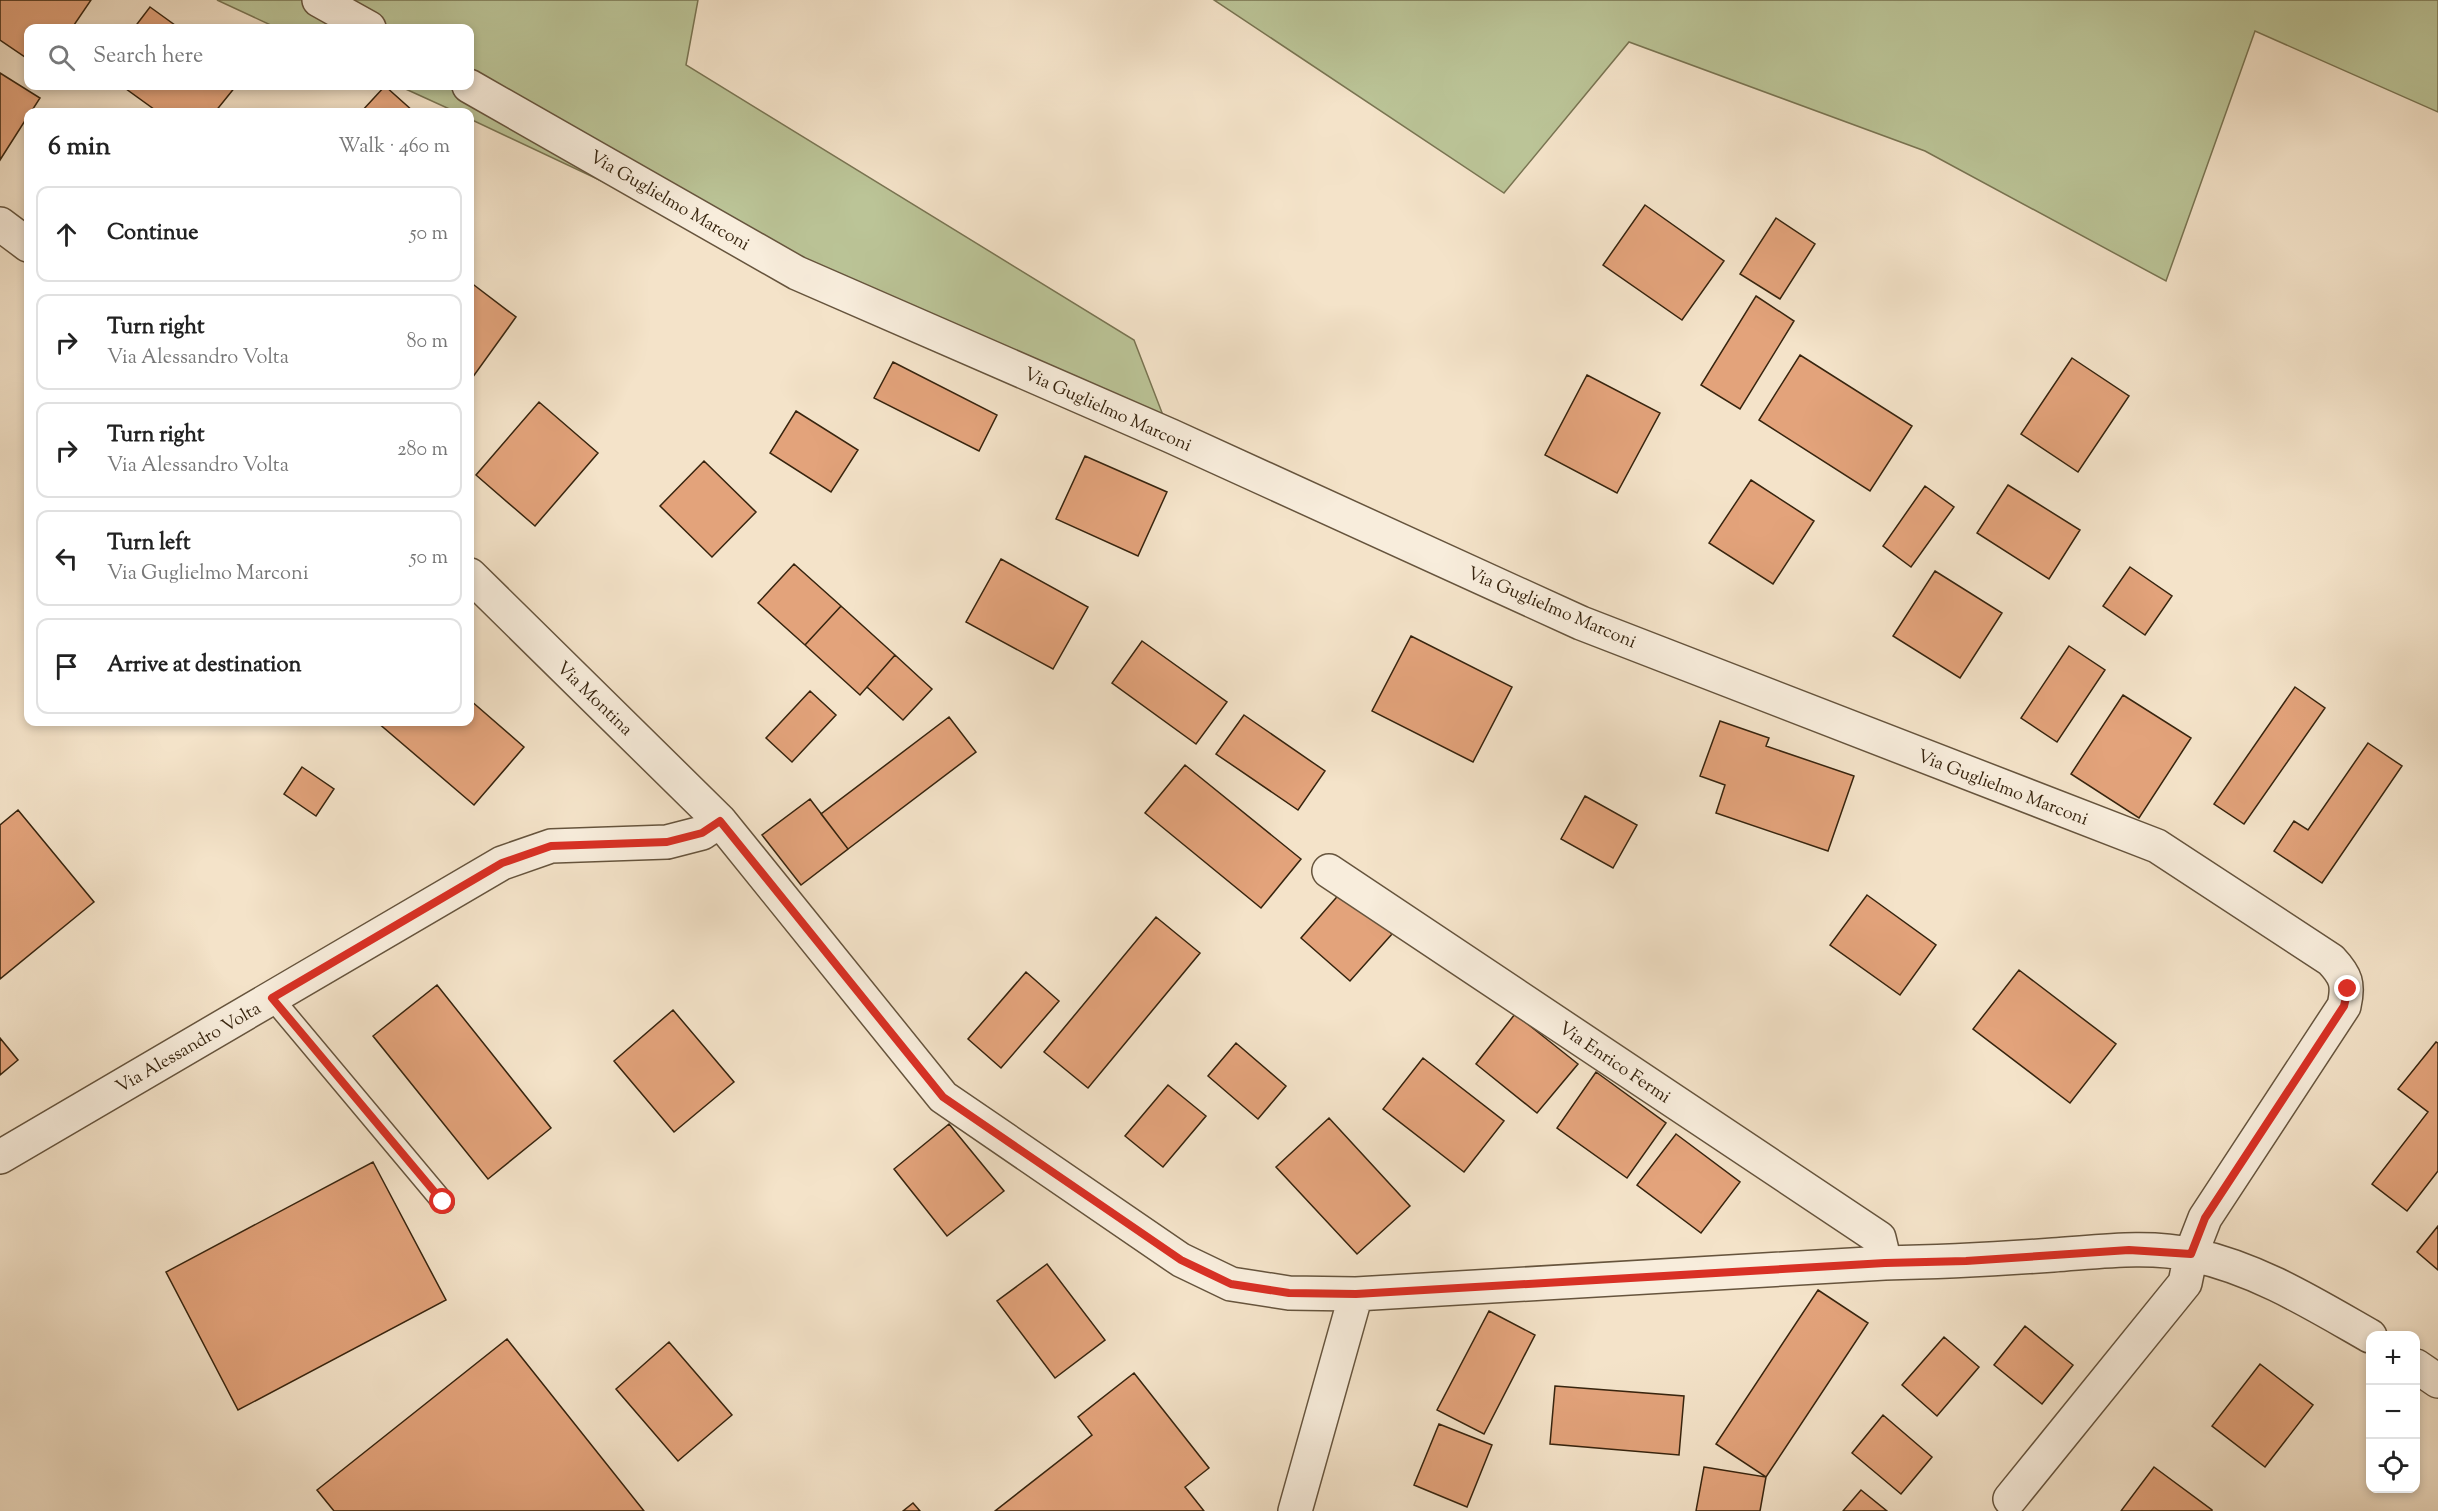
<!DOCTYPE html>
<meta charset="utf-8">
<style>
:root{--surface:#fff;--page:#f2f2f2;--text:#222;--muted:#767676;--line:#e0e0e0}
body{margin:0;font-family:"Sorts Mill Goudy",serif;background:var(--page);color:var(--text)}
.controls{position:absolute;right:18px;bottom:18px;display:grid;overflow:hidden;border-radius:12px;box-shadow:0 3px 9px #0003}
.controls button{width:54px;height:54px;display:grid;place-items:center;padding:0;border:0;border-bottom:2px solid var(--line);background:var(--surface);color:var(--text);font:30px sans-serif}
.stop{position:absolute;width:18px;height:18px;margin:-14px;border:4px solid #d93025;border-radius:50%;background:#fff}
.stop.end{background:#d93025;border-color:#fff;box-shadow:0 2px 6px #0008}
.list{margin:0;padding:0;list-style:none}
h2{display:flex;justify-content:space-between;align-items:center;height:78px;margin:0;padding:0 24px;font-size:26px}
h2 small{font-size:20px;font-weight:400;color:var(--muted)}
.list li{display:grid;grid-template-columns:39px 1fr auto;gap:18px;align-items:center;box-sizing:border-box;height:96px;margin:0 12px 12px;padding:0 12px;border:2px solid var(--line);border-radius:12px}
.list b{display:block;font-size:22px;white-space:nowrap}
.list p{margin:0;font-size:20px;white-space:nowrap;color:var(--muted)}
.list em{font-size:20px;font-style:normal;color:var(--muted)}
.icon{flex:none;width:33px;height:33px;fill:none;stroke:currentColor;stroke-width:2;stroke-linecap:round;stroke-linejoin:round}
.map{position:relative;flex:none;width:2438px;height:1511px;overflow:hidden}
.search{position:absolute;background:var(--surface);box-shadow:0 3px 9px #0003;left:24px;top:24px;width:450px;height:66px;display:flex;align-items:center;gap:15px;box-sizing:border-box;padding:0 21px;border-radius:12px;color:var(--muted);font-size:22px}
.panel{position:absolute;background:var(--surface);box-shadow:0 3px 9px #0003;left:24px;top:108px;width:450px;height:618px;border-radius:12px}
.map>svg:first-child{display:block}
.green{fill:#bbc497;stroke:#797452;stroke-width:1.5}
.building{fill:#e3a37b;stroke:#37240e;stroke-width:1.5}
.lines{fill:none;stroke-linecap:round;stroke-linejoin:round}
.service-casing{stroke:#66543d;stroke-width:24}
.minor-casing{stroke:#66543d;stroke-width:36}
.service{stroke:#f8eddc;stroke-width:21}
.minor{stroke:#f8eddc;stroke-width:33}
.route{stroke:#d93025;stroke-width:8}
.labels{text-anchor:middle;stroke-width:4.5;stroke-linejoin:round;paint-order:stroke}
.street-label{font-size:18px;fill:#37240e;stroke:#f8eddc}
</style>
<div class="map">
<svg width="2438" height="1511" viewBox="0 0 2438 1511">
<rect width="100%" height="100%" fill="#f4e3c9"/>
<filter id="stains"><feTurbulence type="fractalNoise" baseFrequency=".00333" numOctaves="4"/><feColorMatrix values="0 0 0 0 .2 0 0 0 0 .09 0 0 0 0 .02 0 0 0 .5 -.17"/></filter>
<radialGradient id="worn" r=".72"><stop offset=".6" stop-color="#630" stop-opacity="0"/><stop offset="1" stop-color="#630" stop-opacity=".3"/></radialGradient>
<!-- green -->
<path class="green" d="M217,0H698L686,65L1134,340L1171,436L797,273L470,119V112H456L399,86H470V28H277Z
M1214,0H2438V112L2255,31L2166,281L1925,151L1629,42L1504,193Z"/>
<!-- building -->
<path class="building" d="M0,0H91L72,28H28V59L0,40Z
M150,7L179,28H134Z
M0,73L40,98L31,112H28V116L0,160Z
M122,86H236L215,112H158Z
M385,86L414,112H361Z
M1645,205L1724,261L1682,320L1603,265Z
M1776,218L1815,244L1780,299L1740,274Z
M470,282L516,317L470,381Z
M1756,296L1794,321L1740,409L1701,385Z
M1800,355L1912,426L1870,491L1759,420Z
M2072,358L2129,396L2078,472L2021,434Z
M893,362L997,415L979,451L874,398Z
M1587,375L1660,413L1617,493L1545,455Z
M539,402L598,453L535,526L476,475Z
M796,411L858,450L831,492L770,453Z
M1085,456L1167,492L1138,556L1056,519Z
M704,461L756,512L712,557L660,506Z
M1751,480L1814,521L1773,584L1709,543Z
M2008,485L2080,530L2049,579L1977,533Z
M1925,486L1954,507L1911,567L1883,546Z
M1001,559L1088,607L1053,669L966,622Z
M794,564L841,606L805,645L758,603Z
M2130,567L2172,596L2145,635L2103,606Z
M1935,571L2002,613L1960,678L1893,636Z
M841,606L895,655L860,695L805,645Z
M1411,636L1512,687L1473,762L1372,711Z
M1142,641L1227,702L1196,744L1112,683Z
M2069,646L2105,670L2057,742L2021,718Z
M895,655L932,689L903,720L867,687Z
M2295,687L2325,708L2244,824L2214,804Z
M810,691L836,715L792,762L766,738Z
M2123,695L2191,738L2139,818L2071,774Z
M470,700L524,747L474,805L377,722H470Z
M1244,715L1325,771L1298,810L1216,754Z
M949,717L976,752L848,849L821,814Z
M1720,721L1769,738L1766,746L1854,776L1828,851L1716,813L1725,785L1700,776Z
M2368,743L2402,766L2322,883L2274,851L2294,821L2308,830Z
M1185,765L1301,859L1261,908L1145,813Z
M302,767L334,789L316,816L284,794Z
M1585,796L1637,825L1613,868L1561,839Z
M810,799L848,849L801,885L762,835Z
M18,810L94,902L0,979V825Z
M1342,891L1392,934L1350,981L1301,938Z
M1867,895L1936,945L1900,995L1830,945Z
M1156,917L1200,953L1088,1088L1044,1052Z
M2019,970L2116,1044L2070,1103L1973,1029Z
M1026,972L1059,1001L1001,1068L968,1039Z
M437,985L551,1128L488,1179L373,1036Z
M673,1010L734,1082L674,1132L614,1061Z
M1515,1014L1578,1064L1537,1113L1476,1064Z
M0,1038L18,1060L0,1075Z
M2436,1042L2438,1043V1171L2407,1211L2372,1184L2428,1112L2398,1089Z
M1236,1043L1286,1086L1258,1119L1208,1076Z
M1423,1058L1504,1121L1464,1172L1383,1109Z
M1596,1072L1666,1123L1627,1178L1557,1128Z
M1168,1085L1206,1116L1163,1167L1125,1136Z
M1329,1118L1410,1206L1357,1254L1276,1167Z
M949,1124L1004,1191L947,1236L894,1169Z
M1676,1134L1740,1182L1701,1233L1637,1185Z
M373,1162L446,1300L238,1410L166,1272Z
M2438,1226V1270L2417,1252Z
M1047,1264L1105,1340L1055,1378L997,1301Z
M1818,1290L1868,1323L1766,1477L1716,1444Z
M1489,1311L1535,1335L1484,1434L1437,1410Z
M2025,1326L2073,1365L2042,1404L1994,1365Z
M1944,1337L1979,1367L1937,1416L1902,1385Z
M507,1339L644,1511H334L317,1490Z
M669,1342L732,1415L678,1461L616,1389Z
M2260,1364L2313,1405L2265,1467L2212,1426Z
M1134,1373L1209,1468L1185,1487L1204,1511H995L1092,1435L1078,1417Z
M1555,1386L1684,1396L1679,1455L1550,1444Z
M1883,1415L1932,1457L1901,1494L1852,1453Z
M1439,1424L1492,1445L1467,1507L1414,1485Z
M1704,1467L1766,1477L1760,1511H1696Z
M2154,1467L2212,1510V1511H2121Z
M1861,1490L1887,1511H1843Z
M913,1503L920,1511H903Z"/>
<g class="lines">
<defs>
<path id="service" d="M272,998L443,1202"/>
<path id="minor" d="M319,0L369,28
M469,86L797,273L1171,436L1581,623L2157,846L2331,960C2346,976 2349,984 2344,1006L2205,1218L2191,1254L2185,1283L2010,1499
M0,224L28,245
M470,575L720,821L943,1097L1181,1260L1231,1284L1289,1293L1356,1294L1885,1263C1941,1262 1997,1259 2053,1255C2098,1252 2149,1245 2193,1255C2258,1269 2314,1304 2370,1336
M1329,871L1879,1238L1885,1263
M0,1157L502,863L551,846L667,842L702,833L720,821
M2416,1366L2438,1381
M1295,1511L1356,1294"/>
</defs>
<!-- service casing -->
<use href="#service" class="service-casing"/>
<!-- minor casing -->
<use href="#minor" class="minor-casing"/>
<!-- service -->
<use href="#service" class="service"/>
<!-- minor -->
<use href="#minor" class="minor"/>
</g>
<g class="lines">
<!-- route -->
<path class="route" d="M443,1202L272,998L502,863L551,846L667,842L702,833L720,821L943,1097L1181,1260L1231,1284L1289,1293L1356,1294L1885,1263L1966,1261L2129,1250L2191,1254L2205,1218L2344,1006L2348,989"/>
</g>
<g class="labels">
<!-- street labels -->
<g class="street-label">
<text transform="translate(670 200) rotate(30)" y="6">Via Guglielmo Marconi</text>
<text transform="translate(1108 409) rotate(24)" y="6">Via Guglielmo Marconi</text>
<text transform="translate(1552 607) rotate(23)" y="6">Via Guglielmo Marconi</text>
<text transform="translate(595 698) rotate(44)" y="6">Via Montina</text>
<text transform="translate(2003 787) rotate(21)" y="6">Via Guglielmo Marconi</text>
<text transform="translate(188 1047) rotate(-30)" y="6">Via Alessandro Volta</text>
<text transform="translate(1615 1062) rotate(34)" y="6">Via Enrico Fermi</text>
</g>
</g>
<rect width="100%" height="100%" filter="url(#stains)"/>
<rect width="100%" height="100%" fill="url(#worn)"/>
</svg>
<div class="controls">
<button>+</button>
<button>−</button>
<button><svg class="icon" aria-label="locate" viewBox="0 0 24 24"><circle cx="12" cy="12" r="6"/><path d="M12 2v4M12 18v4M2 12h4M18 12h4"/></svg></button>
</div>
<div class="stop" style="left:443px;top:1202px"></div>
<div class="stop end" style="left:2348px;top:989px"></div>
<div class="search"><svg class="icon" aria-label="search" viewBox="0 0 24 24"><circle cx="10" cy="10" r="6"/><path d="M15 15l6 6"/></svg>Search here</div>
<section class="panel">
<h2>6 min<small>Walk · 460 m</small></h2>
<ul class="list">
<li><svg class="icon" aria-label="ahead" viewBox="0 0 24 24"><path d="M12 20V5M6 11l6-6 6 6"/></svg><div><b>Continue</b></div><em>50 m</em></li>
<li><svg class="icon" aria-label="right" viewBox="0 0 24 24"><path d="M7 20v-9h11M14 6l5 5-5 5"/></svg><div><b>Turn right</b><p>Via Alessandro Volta</p></div><em>80 m</em></li>
<li><svg class="icon" aria-label="right" viewBox="0 0 24 24"><path d="M7 20v-9h11M14 6l5 5-5 5"/></svg><div><b>Turn right</b><p>Via Alessandro Volta</p></div><em>280 m</em></li>
<li><svg class="icon" aria-label="left" viewBox="0 0 24 24"><path d="M17 20v-9H6M10 6l-5 5 5 5"/></svg><div><b>Turn left</b><p>Via Guglielmo Marconi</p></div><em>50 m</em></li>
<li><svg class="icon" aria-label="arrive" viewBox="0 0 24 24"><path d="M6 21V4h12l-3 4 3 4H6"/></svg><div><b>Arrive at destination</b></div></li>
</ul>
</section>
</div>
